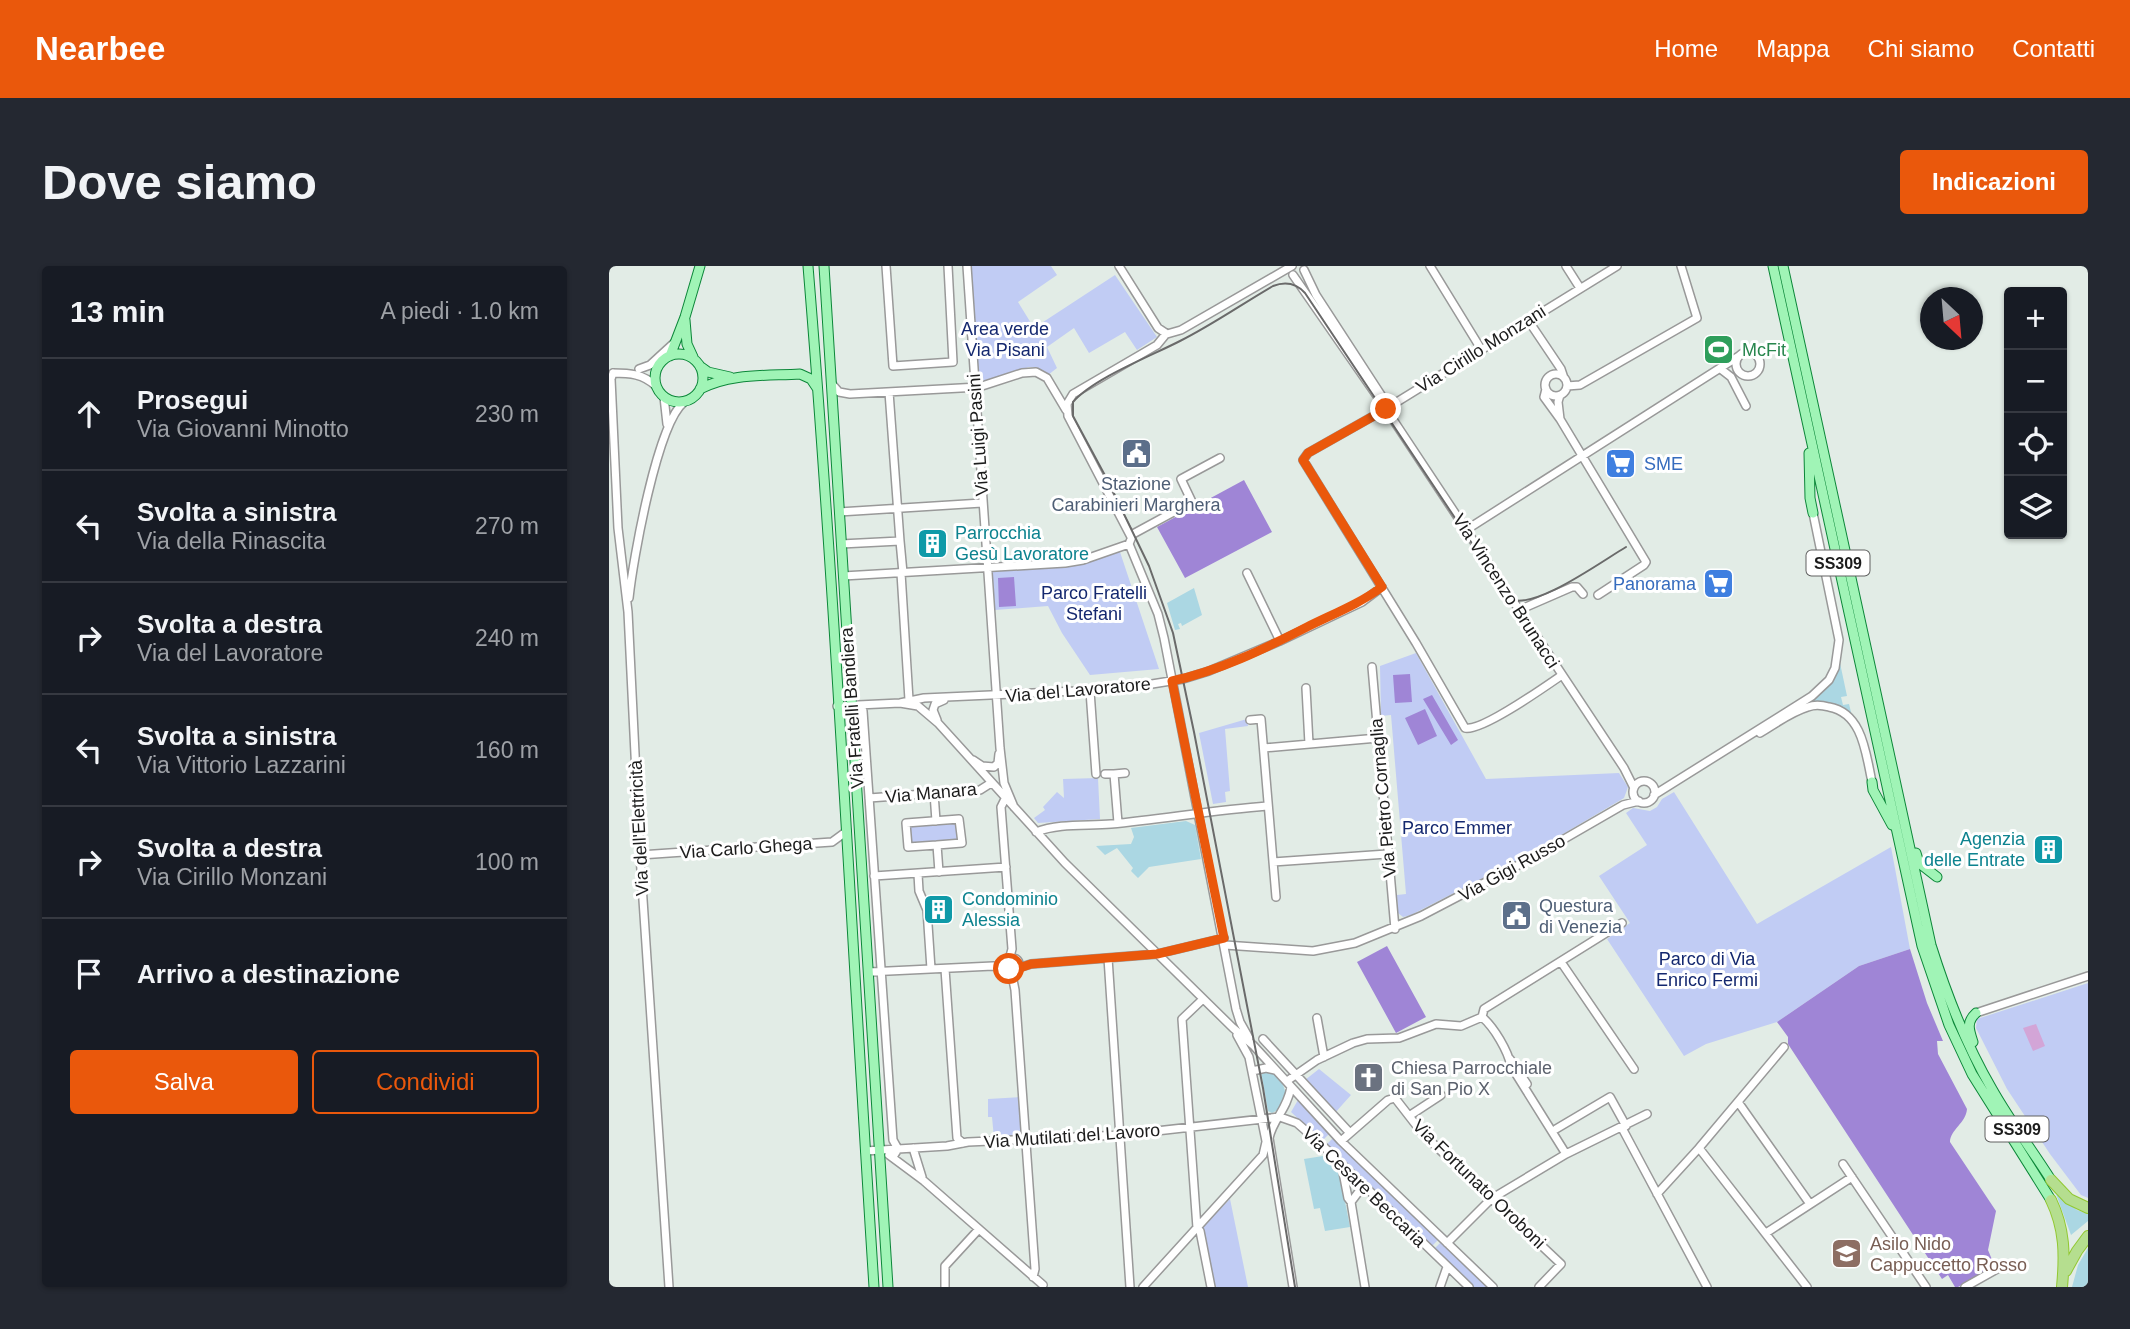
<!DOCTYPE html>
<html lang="it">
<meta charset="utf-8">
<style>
:root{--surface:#171b24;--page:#242831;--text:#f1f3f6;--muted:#9ea1a6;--line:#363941;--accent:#ea580c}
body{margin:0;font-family:Arial,sans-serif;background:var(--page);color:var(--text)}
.controls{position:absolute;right:21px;top:21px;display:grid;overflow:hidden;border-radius:7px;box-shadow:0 2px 5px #0004}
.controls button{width:63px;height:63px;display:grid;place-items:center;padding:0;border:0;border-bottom:2px solid var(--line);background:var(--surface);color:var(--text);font:35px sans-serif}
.compass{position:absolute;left:1311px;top:21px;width:63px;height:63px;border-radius:50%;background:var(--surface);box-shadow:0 2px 5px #0004;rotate:154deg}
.stop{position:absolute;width:21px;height:21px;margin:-16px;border:5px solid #ea580c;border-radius:50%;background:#fff}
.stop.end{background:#ea580c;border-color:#fff;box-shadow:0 2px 7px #0008}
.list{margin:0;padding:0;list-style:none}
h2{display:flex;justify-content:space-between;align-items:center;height:91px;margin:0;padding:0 28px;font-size:30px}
h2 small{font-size:23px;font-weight:400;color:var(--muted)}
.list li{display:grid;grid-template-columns:46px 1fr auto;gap:21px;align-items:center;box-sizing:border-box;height:112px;padding:0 28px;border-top:2px solid var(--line)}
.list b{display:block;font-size:26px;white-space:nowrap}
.list p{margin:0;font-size:23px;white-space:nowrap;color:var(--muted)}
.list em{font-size:23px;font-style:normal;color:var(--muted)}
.actions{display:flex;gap:14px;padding:21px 28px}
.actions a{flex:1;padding:16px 0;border:2px solid var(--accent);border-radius:7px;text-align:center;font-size:24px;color:var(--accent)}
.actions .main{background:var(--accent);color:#fff}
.icon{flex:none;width:38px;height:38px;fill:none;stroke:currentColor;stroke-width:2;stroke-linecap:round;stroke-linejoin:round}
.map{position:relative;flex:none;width:1479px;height:1021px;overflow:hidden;border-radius:7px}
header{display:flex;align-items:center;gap:42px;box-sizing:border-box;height:98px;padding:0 35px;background:var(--accent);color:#fff}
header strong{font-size:33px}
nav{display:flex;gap:38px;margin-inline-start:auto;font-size:24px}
.intro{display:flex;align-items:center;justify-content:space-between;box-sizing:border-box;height:168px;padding:0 42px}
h1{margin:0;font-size:49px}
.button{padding:18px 32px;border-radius:7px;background:var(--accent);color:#fff;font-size:24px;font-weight:700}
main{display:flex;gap:42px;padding:0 42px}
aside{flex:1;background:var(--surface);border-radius:7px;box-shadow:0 2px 5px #0004}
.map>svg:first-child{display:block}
.grass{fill:#abd7e3}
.park{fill:#c1ccf4}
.pitch{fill:#9f85d6}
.water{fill:#d3a5d7}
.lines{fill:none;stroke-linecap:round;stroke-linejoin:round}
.minor-casing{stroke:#999;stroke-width:10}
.major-casing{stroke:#0c8739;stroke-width:11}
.highway-casing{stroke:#92c831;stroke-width:12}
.minor{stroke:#fff;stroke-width:7}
.major{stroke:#a0f4b6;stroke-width:9}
.highway{stroke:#b5de8f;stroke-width:10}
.tram{stroke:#6a6a6a;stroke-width:2}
.route{stroke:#ea580c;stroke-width:9}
.labels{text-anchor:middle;stroke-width:6;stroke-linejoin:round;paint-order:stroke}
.shield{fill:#fff;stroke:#606060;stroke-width:2}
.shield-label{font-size:16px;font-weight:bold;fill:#1c1c1c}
.park-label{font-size:18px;fill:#14286f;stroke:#fff}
.street-label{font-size:18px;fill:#1c1c1c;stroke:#fff}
.leisure-label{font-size:18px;fill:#27864d;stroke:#fff;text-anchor:start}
.shop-label{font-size:18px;fill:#366cbe;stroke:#fff;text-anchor:start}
.service-label{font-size:18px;fill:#4e5e75;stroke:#fff}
.culture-label{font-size:18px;fill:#0d838f;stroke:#fff;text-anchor:start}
.worship-label{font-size:18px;fill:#5b616d;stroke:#fff;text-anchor:start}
.education-label{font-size:18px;fill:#785e54;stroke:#fff;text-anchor:start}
</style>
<header>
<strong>Nearbee</strong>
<nav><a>Home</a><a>Mappa</a><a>Chi siamo</a><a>Contatti</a></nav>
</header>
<div class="intro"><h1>Dove siamo</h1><a class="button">Indicazioni</a></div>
<main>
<aside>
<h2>13 min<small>A piedi · 1.0 km</small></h2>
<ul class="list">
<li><svg class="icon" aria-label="ahead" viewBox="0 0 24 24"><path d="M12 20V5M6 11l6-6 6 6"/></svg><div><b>Prosegui</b><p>Via Giovanni Minotto</p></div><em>230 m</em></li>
<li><svg class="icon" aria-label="left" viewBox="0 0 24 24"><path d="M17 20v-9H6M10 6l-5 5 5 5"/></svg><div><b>Svolta a sinistra</b><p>Via della Rinascita</p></div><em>270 m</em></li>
<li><svg class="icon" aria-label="right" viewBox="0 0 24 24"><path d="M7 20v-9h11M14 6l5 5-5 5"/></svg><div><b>Svolta a destra</b><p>Via del Lavoratore</p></div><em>240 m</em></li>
<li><svg class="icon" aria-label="left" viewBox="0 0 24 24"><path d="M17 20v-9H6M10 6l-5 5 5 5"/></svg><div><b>Svolta a sinistra</b><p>Via Vittorio Lazzarini</p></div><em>160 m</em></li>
<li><svg class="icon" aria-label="right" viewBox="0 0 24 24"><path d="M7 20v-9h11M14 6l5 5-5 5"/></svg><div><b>Svolta a destra</b><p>Via Cirillo Monzani</p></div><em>100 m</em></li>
<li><svg class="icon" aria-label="arrive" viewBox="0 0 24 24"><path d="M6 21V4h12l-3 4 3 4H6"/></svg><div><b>Arrivo a destinazione</b></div></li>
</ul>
<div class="actions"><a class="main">Salva</a><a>Condividi</a></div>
</aside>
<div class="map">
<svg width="1479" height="1021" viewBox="0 0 1479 1021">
<rect width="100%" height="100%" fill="#e2ece6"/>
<!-- grass -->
<path class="grass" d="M585,322L593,349L573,360L572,357L569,358L571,363L566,364L558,337Z
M1231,397L1238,430L1232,431L1234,439L1240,438L1243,450C1228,437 1216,438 1198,437L1219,419Z
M577,555L586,559L592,593L540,601L529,612L522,605L524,602L508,582L496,589L487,580L522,578L525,571L522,562Z
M654,804L666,807C677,820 684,837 663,847L659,845L652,805Z
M714,890L730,905L741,961L716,965L711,942L705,943L695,893Z
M1447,928L1468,944L1479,948V955L1462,969Z
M1479,982V1021H1463L1469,999Z"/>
<!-- park -->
<path class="park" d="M361,0H442L448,9L409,36L425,62L506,9L548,71L528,84L516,66L480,87L465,62L438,81L448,102L439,109L429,102L420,101L367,117Z
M511,286L550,403L481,409L453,367L439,340L386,344L382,305L472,298Z
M807,387L877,513L1010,507L1019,521L1015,532L915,591L802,649L794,651L789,647L788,629L797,628L782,449L772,450L771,400Z
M638,453L639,460L616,463L621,525L616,526L617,536L604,538L590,467Z
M489,512L491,553L429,557L425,552L436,544L434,541L448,526L455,532L454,513Z
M1065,526L1148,658L1282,581L1301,683L1250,700L1168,756L1097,778L1075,790L998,673L1021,657L990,610L1038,579L1017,547L1024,542L1041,545L1048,541L1053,533Z
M348,557L350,574L301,578L300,560Z
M1479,717V932L1472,929L1441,888L1398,823L1367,762L1368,753Z
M710,803L742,829L725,848L696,814Z
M411,831L413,871L385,872L383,851H379V833Z
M689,834L721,867L713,875L682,846Z
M725,871L830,973L822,981L717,879Z
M621,933L639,1021H605L593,961Z
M833,975L880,1021H863L824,984Z"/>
<!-- pitch -->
<path class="pitch" d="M635,214L663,266L576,312L548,261Z
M405,311L407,340L390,341L389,312Z
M801,408L803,436L786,437L784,409Z
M823,429L849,474L842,479L814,433Z
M816,443L828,470L809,479L796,452Z
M778,680L817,751L787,767L748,696Z
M1301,683L1318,737L1334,775H1328L1329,788L1358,843C1357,857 1341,864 1341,876L1387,945L1379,984L1386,1001L1349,1021H1346L1339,1009L1333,1013L1179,778V771L1168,756L1250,700Z"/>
<!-- water -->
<path class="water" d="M1427,758L1436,780L1424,785L1414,762Z"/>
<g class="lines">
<defs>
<path id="minor" d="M277,0L284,100L344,96L339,0
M358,0L391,482L395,517L405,541
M510,0L549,62L558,68L572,64L683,0
M821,0L872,83
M957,0L971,22
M695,4L707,29L772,129
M684,9L777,143L1015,502L1025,522
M919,54L952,103L955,112
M1127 98a12 12 0 1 1 24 0a12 12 0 1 1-24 0Z
M30,103L41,99L65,77
M1113,104L1122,111L1137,140
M4,107L2,113L9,262L19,346L31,589L60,1021
M4,107C21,107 34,108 47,120
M936 119a11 11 0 1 1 22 0a11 11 0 1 1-22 0Z
M223,118L230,126L241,128L370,121L413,107L427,106L438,112L457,144
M958,120L971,119L1088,52L1072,0
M937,123L935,131L951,153L949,136L951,129
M280,126L291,275
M55,131L58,158
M951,153L1037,296L1035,299L989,329
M611,192L572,213L583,236L524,268L520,278L549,348L555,372L627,743L631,756L640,772
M230,246L373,237
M857,264L1130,90
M522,271L459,150L458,138L464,128L548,79L557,68
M232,278L291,275L294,307
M292,307L300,434
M638,307L671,375
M234,310L456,297L474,294L520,278
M20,332C24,294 48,158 75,136
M910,344L963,321H968L974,328
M763,401L786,663
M953,409C937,420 872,466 856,462L807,377L694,194L699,187L775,144L1008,0
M697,422L700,478
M481,425L487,508
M291,437L309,440L329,457L456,597L624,762L644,779L732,875L884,1021
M228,440L291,437L315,432L512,423L574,413L600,405L671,375L753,336L773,321
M254,445L284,874L289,883L284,891
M328,454L324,444L326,438L335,434
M641,454L652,453L667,631
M1151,467C1166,458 1182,446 1199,441C1206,438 1213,439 1220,441C1254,447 1257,489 1263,516
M655,482L769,472
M364,494L373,500L385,501L389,497L390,488
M496,508H505L509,557
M505,508L516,507
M1024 526a11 11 0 1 1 22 0a11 11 0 1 1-22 0Z
M325,527L327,555
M1045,529L1203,430L1220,414L1226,402L1230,374L1204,247
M260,532L371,524L382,517
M396,533L392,541L403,683L400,694
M427,566C450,557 477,560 502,558C554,553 606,544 658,540
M328,579L299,581L297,557L350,553L353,577L328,579L330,606
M31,589L223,576L238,565
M664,596L778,588
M309,608L310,625L318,644L322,703
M265,610L397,601
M616,679L704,685L746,677L812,650L917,595L1014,539L1030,535
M398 698a6 6 0 1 1 12 0a6 6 0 1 1-12 0Z
M499,692L521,1021
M952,696L1025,803
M409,702L422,698L548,688L615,672
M336,703L348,872L354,877
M402,704L406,724L426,1003L424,1011
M259,706L384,700L399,702
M594,733L573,753L588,962L591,965L602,1021
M1367,747L1479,710
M873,751L875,743L1013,657
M708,752L715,791
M628,769L640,791L657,875
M654,773L741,867
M901,793L918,818
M643,805L657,802L666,804
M678,815L708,794L744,777L758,773L790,772L827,758L852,760L873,751C885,761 899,785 902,800L957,888
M682,821C678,844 664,853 660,872L684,1021
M1129,836L1201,938
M800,850L832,829
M1013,862L1098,1021
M947,863L1001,831L1017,860
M732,875L779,834L786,832L814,868L952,998L930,1021
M304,882L313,911
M1090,882L1198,1021
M256,885L338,880L359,876L512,869L671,851L688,857L713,879L860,1021
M280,889L315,915L434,1019
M1234,898L1317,1021
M733,901L739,932L742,936L754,920
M1048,928L1090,882L1175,781
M742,936L756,1021
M1157,967L1243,911
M838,977L882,933L957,888L1038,848
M336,1021V1000L370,963
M534,1021L654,889L657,876
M831,1021L838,1001
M1356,1021L1390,1002"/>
<path id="major" d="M199,0C227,340 243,681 265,1021
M215,0L279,1021
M1164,0L1313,680L1340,759L1363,808L1442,934
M1174,0L1322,679C1338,730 1356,777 1383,823C1401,855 1423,884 1442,914
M76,54L78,78L84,91
M46 112a24 24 0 1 1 48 0a24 24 0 1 1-48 0Z
M61,90L76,51L91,0
M92,101L99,106L121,111
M91,123C121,107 158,110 191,108L202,113L208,122
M1200,187L1201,232L1204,247
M1263,516L1264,524L1283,559
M1307,587L1310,597L1328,611
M1364,776C1360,764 1357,756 1367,747"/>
<path id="highway" d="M1442,914L1460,933L1479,942
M1442,934C1456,963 1456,989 1453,1021
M1457,1005L1468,985L1479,970"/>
</defs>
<!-- minor casing -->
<use href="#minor" class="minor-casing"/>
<!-- major casing -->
<use href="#major" class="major-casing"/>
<!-- highway casing -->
<use href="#highway" class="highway-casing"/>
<!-- minor -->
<use href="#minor" class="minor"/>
<!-- major -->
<use href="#major" class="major"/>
<!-- highway -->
<use href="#highway" class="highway"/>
<!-- tram -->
<path class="tram" d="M686,1021L654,822L585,466L564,367L540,300L499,215L464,150V136C485,112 542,90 571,75C603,59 633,38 664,20C677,15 687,17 696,27L900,333C925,345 993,295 1017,281"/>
</g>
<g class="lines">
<!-- route -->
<path class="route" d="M400,703L405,704L422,698L548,688L615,672L563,415C610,405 655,383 698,361C724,348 750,338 773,321L694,194L699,187L777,143"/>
</g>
<!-- icons -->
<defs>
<symbol id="stadium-square" viewBox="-11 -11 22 22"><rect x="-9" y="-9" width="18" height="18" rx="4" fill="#2e9e5b" stroke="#fff"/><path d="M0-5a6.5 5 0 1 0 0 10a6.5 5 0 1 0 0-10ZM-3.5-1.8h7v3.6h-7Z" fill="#fff"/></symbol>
<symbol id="civic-square" viewBox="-11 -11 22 22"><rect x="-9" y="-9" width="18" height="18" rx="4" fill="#5c6f8a" stroke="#fff"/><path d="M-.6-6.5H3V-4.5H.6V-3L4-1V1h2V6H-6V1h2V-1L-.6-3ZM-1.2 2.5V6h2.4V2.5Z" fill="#fff"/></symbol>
<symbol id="supermarket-square" viewBox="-11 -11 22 22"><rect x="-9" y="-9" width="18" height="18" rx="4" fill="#3f7fe0" stroke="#fff"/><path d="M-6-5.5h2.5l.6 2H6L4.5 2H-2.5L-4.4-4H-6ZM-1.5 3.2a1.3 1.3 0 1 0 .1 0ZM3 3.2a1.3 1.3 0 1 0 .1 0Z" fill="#fff"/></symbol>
<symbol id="building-square" viewBox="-11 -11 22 22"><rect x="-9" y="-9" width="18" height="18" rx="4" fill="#0f9aa8" stroke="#fff"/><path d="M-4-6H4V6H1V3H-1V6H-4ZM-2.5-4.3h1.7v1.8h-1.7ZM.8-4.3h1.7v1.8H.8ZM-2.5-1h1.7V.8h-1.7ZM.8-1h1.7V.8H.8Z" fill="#fff"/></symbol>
<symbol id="church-square" viewBox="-11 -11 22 22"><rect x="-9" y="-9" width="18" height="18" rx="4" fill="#6b7280" stroke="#fff"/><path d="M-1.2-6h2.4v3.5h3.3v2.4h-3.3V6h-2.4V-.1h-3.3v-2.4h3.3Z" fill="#fff"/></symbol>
<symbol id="school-square" viewBox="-11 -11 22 22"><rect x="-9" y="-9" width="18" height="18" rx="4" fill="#8d6e63" stroke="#fff"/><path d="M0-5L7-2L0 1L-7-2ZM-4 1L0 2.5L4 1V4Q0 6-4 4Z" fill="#fff"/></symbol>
</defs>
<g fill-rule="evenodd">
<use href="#stadium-square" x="1092" y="66" width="35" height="35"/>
<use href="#civic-square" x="510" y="170" width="35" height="35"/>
<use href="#supermarket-square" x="994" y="180" width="35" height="35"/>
<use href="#building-square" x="306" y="260" width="35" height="35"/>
<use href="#supermarket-square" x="1092" y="300" width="35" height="35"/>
<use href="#building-square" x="1422" y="566" width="35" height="35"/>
<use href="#building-square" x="312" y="626" width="35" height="35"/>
<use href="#civic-square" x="890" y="632" width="35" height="35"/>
<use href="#church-square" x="742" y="794" width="35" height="35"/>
<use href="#school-square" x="1220" y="970" width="35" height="35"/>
</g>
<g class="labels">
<!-- shield labels -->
<g class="shield">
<rect x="1197.5" y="284.5" width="63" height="25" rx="5"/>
<rect x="1376.5" y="850.5" width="63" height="25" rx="5"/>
</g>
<g class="shield-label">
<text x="1229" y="303">SS309</text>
<text x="1408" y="869">SS309</text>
</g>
<!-- park labels -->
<g class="park-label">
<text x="396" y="69">Area verde<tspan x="396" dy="21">Via Pisani</tspan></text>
<text x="485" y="333">Parco Fratelli<tspan x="485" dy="21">Stefani</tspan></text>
<text x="848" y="568">Parco Emmer</text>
<text x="1098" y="699">Parco di Via<tspan x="1098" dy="21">Enrico Fermi</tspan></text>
</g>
<!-- street labels -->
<g class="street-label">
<text transform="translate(872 83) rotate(-32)" y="6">Via Cirillo Monzani</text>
<text transform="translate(369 169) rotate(-94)" y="6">Via Luigi Pasini</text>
<text transform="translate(897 325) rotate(57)" y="6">Via Vincenzo Brunacci</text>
<text transform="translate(469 424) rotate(-5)" y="6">Via del Lavoratore</text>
<text transform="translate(243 442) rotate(-94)" y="6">Via Fratelli Bandiera</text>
<text transform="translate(322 527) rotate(-5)" y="6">Via Manara</text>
<text transform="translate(774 532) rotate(-95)" y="6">Via Pietro Cornaglia</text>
<text transform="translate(30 562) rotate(-93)" y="6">Via dell'Elettricità</text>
<text transform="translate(137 582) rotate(-4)" y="6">Via Carlo Ghega</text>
<text transform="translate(903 602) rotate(-29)" y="6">Via Gigi Russo</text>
<text transform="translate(463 870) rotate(-4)" y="6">Via Mutilati del Lavoro</text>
<text transform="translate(870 918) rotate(44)" y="6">Via Fortunato Oroboni</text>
<text transform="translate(755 921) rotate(44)" y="6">Via Cesare Beccaria</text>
</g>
<!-- leisure labels -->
<g class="leisure-label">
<text x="1133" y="90">McFit</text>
</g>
<!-- shop labels -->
<g class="shop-label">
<text x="1035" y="204">SME</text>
<text x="1087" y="324" text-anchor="end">Panorama</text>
</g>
<!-- service labels -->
<g class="service-label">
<text x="527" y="224">Stazione<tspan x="527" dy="21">Carabinieri Marghera</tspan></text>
<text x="930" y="646" text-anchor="start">Questura<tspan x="930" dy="21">di Venezia</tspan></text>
</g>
<!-- culture labels -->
<g class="culture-label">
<text x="346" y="273">Parrocchia<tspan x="346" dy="21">Gesù Lavoratore</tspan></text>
<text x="1416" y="579" text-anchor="end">Agenzia<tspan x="1416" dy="21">delle Entrate</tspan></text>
<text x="353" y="639">Condominio<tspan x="353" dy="21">Alessia</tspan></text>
</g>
<!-- worship labels -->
<g class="worship-label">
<text x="782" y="808">Chiesa Parrocchiale<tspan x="782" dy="21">di San Pio X</tspan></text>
</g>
<!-- education labels -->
<g class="education-label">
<text x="1261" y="984">Asilo Nido<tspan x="1261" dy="21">Cappuccetto Rosso</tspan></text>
</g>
</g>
</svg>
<div class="controls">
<button>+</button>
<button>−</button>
<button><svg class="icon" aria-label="locate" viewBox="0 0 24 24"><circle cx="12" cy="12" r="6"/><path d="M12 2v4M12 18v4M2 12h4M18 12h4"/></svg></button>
<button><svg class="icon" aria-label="layers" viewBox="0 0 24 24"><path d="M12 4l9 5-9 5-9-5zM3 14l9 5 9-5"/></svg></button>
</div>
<svg class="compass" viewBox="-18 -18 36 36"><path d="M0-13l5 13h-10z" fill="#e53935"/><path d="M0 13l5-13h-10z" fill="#9ea1a6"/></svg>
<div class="stop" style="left:400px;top:703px"></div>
<div class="stop end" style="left:777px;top:143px"></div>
</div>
</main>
